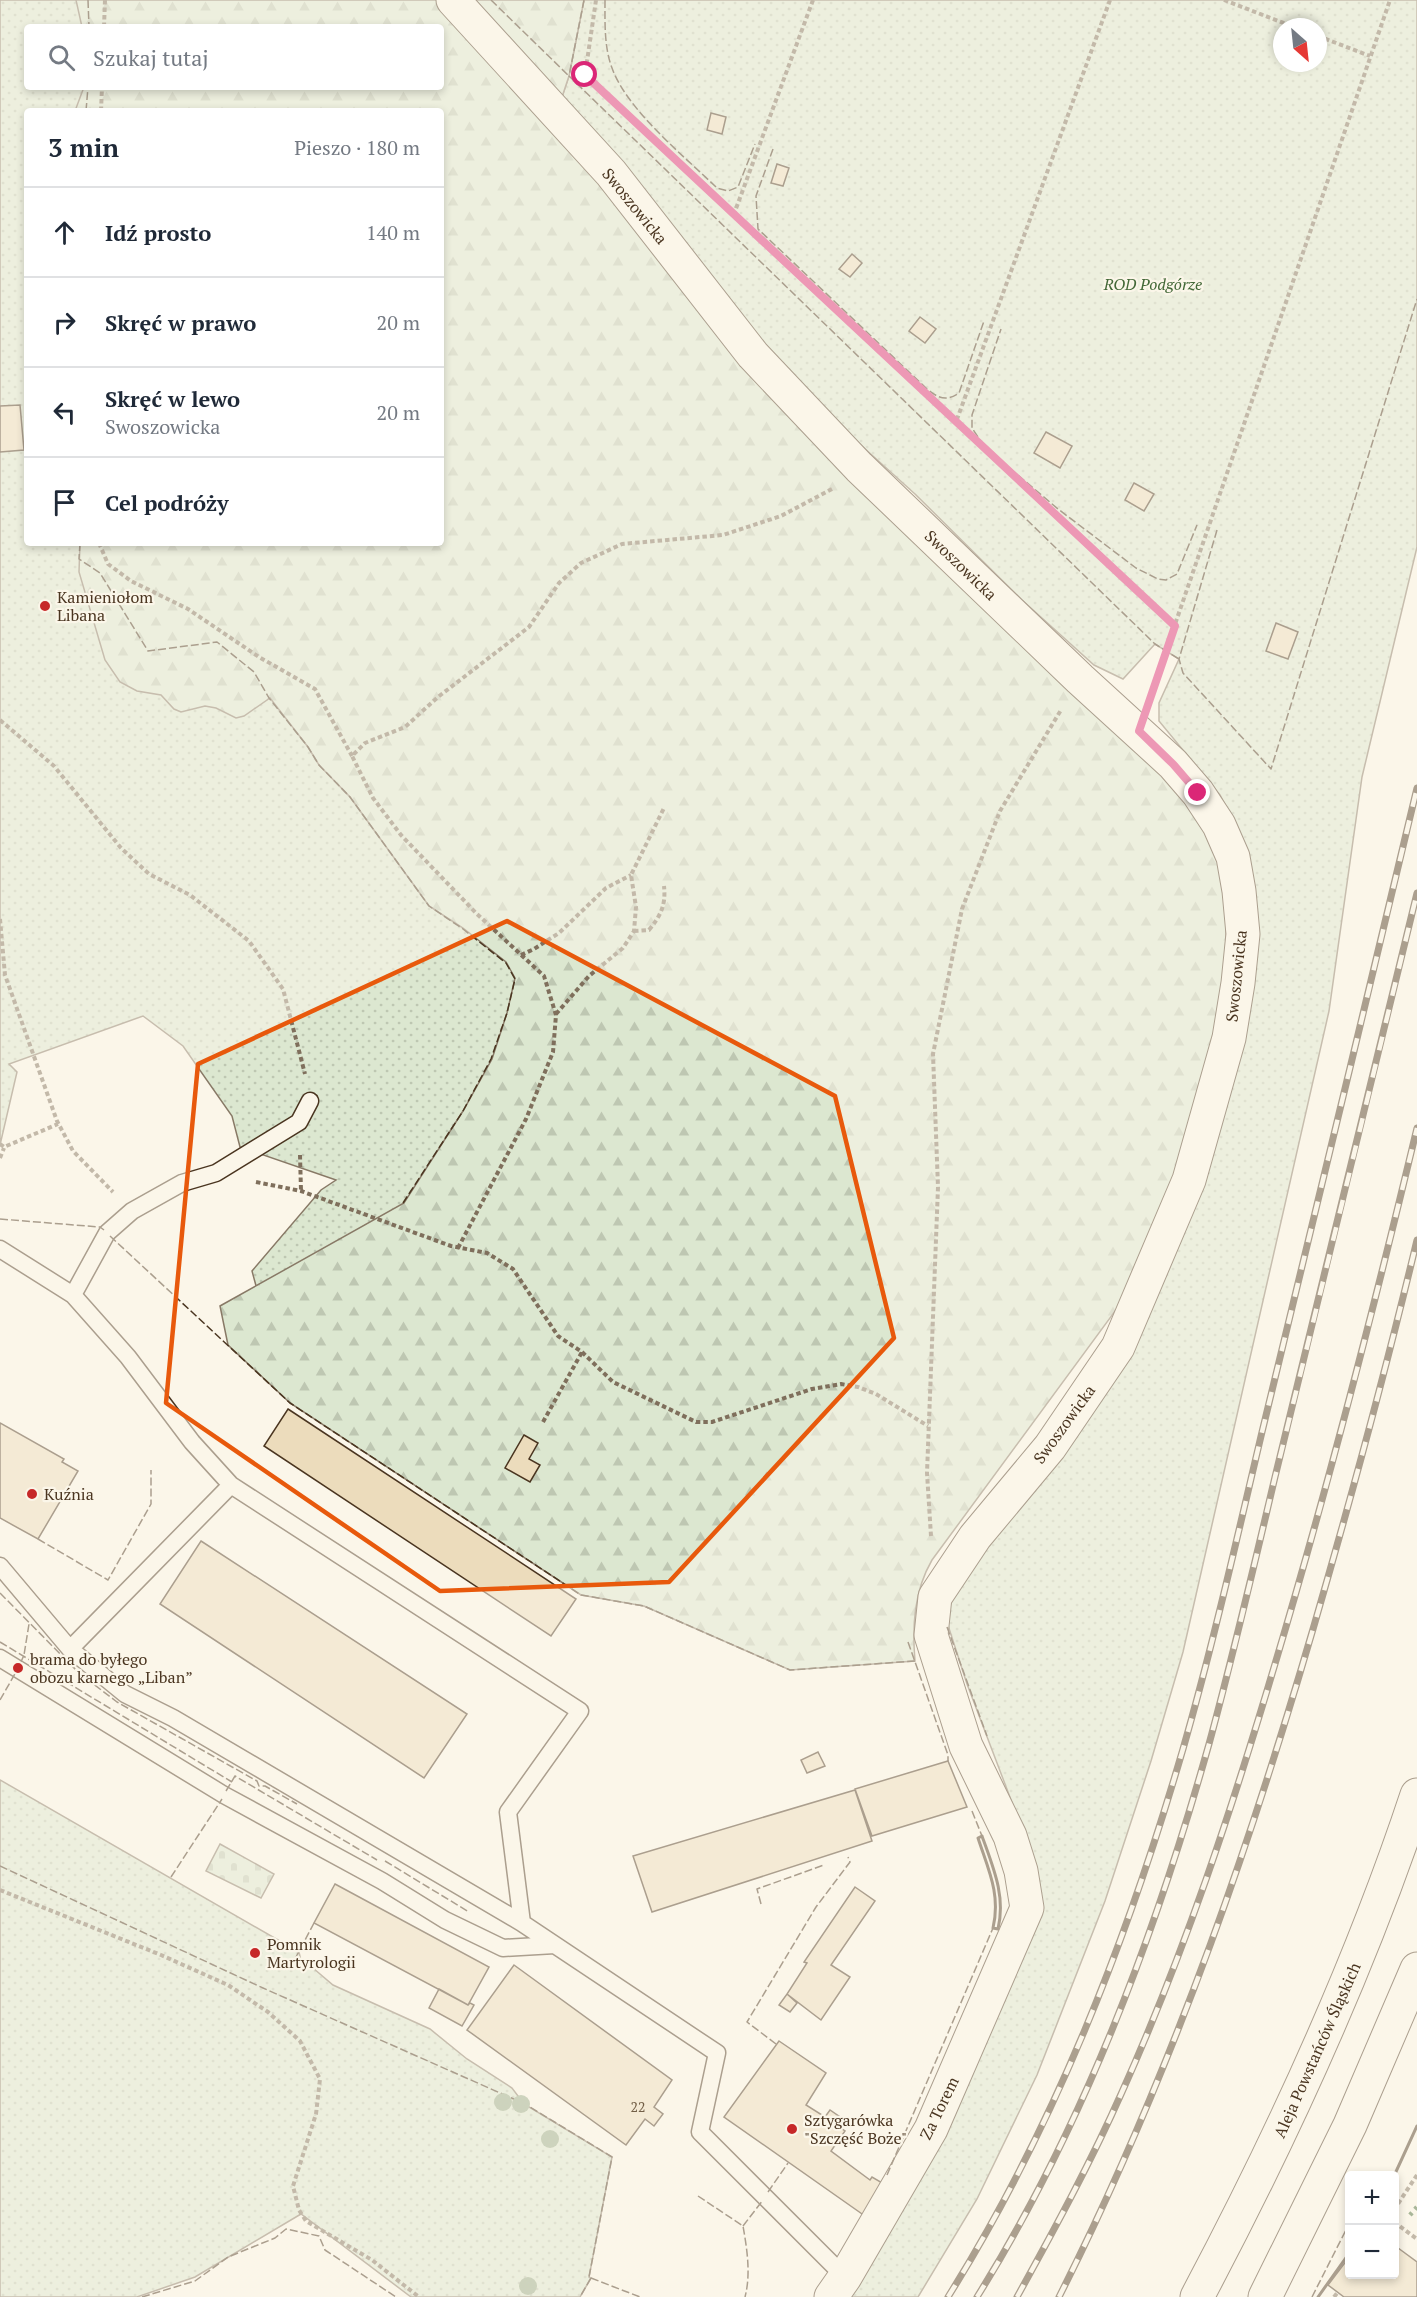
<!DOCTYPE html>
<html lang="pl">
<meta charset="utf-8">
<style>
:root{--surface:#fff;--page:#f6f6f7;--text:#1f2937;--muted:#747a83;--line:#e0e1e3}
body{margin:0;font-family:"PT Serif",serif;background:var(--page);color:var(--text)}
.controls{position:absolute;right:18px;bottom:18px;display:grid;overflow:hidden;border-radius:6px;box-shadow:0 3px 9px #0003}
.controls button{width:54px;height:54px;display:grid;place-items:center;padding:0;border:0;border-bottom:2px solid var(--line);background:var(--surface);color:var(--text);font:30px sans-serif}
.compass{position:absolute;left:1273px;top:18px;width:54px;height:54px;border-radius:50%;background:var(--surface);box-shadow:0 3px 9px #0003;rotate:153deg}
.stop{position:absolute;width:18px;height:18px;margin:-14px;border:4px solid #db2777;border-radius:50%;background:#fff}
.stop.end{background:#db2777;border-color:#fff;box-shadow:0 2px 6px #0008}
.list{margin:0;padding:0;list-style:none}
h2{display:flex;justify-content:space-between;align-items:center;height:78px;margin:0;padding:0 24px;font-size:26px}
h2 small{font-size:20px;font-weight:400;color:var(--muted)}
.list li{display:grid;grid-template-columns:39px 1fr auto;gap:18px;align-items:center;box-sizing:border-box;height:90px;padding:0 24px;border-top:2px solid var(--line)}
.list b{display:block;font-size:22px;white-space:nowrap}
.list p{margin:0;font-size:20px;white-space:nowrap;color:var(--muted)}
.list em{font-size:20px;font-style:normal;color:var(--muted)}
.icon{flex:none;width:33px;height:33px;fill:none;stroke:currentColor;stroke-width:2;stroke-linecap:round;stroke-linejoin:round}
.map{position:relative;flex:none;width:1417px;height:2297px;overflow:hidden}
.search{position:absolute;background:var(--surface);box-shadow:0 3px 9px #0003;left:24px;top:24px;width:420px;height:66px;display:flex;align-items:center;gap:15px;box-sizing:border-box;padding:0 21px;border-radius:6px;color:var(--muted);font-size:22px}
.panel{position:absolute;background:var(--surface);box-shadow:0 3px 9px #0003;left:24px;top:108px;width:420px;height:438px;border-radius:6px}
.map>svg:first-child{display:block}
.green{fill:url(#green-dots);stroke:#887966;stroke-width:1.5;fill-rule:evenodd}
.forest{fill:url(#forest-firs);stroke:#887966;stroke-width:1.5}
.cemetery{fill:url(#cemetery-stones);stroke:#887966;stroke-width:1.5}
.building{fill:#ecdcbc;stroke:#4a3520;stroke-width:1.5}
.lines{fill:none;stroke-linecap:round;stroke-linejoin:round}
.lane-casing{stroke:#4a3520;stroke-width:19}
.street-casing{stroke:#4a3520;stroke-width:35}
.secondary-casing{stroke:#4a3520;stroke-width:35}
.path{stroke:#7f6f5c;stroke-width:4;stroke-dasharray:4.5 3;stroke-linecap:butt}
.lane{stroke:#fbf6e9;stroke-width:16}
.street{stroke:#fbf6e9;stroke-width:33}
.secondary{stroke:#fbf6e9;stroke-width:33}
.rail-casing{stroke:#4a3520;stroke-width:7}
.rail{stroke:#fbf6e9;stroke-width:4.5;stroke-dasharray:14;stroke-linecap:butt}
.hedge{stroke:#436837;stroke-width:4.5;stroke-dasharray:3 4.5;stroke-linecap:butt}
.fence{stroke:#4a3520;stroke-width:1.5;stroke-dasharray:8 3;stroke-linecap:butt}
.wall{stroke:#4a3520;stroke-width:3}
.tree{fill:#96a887}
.route{stroke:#db2777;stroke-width:8}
.marked{fill:none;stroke:#e8590c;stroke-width:4.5;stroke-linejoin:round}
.poi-dot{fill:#c62828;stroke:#fbf6e9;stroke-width:2}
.labels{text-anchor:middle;stroke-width:4.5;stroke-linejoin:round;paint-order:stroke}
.number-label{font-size:14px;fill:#725f47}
.street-label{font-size:16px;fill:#4a3520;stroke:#fbf6e9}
.park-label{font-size:16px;font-style:italic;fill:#436837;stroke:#fbf6e9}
.poi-label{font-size:16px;fill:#4a3520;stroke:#fbf6e9;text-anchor:start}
</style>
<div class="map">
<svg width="1417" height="2297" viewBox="0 0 1417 2297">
<defs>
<pattern id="green-dots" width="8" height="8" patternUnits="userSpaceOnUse" patternTransform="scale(1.5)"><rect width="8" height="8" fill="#dce7d0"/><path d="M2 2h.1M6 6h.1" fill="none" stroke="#bec7b2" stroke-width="1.8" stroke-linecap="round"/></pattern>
<pattern id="forest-firs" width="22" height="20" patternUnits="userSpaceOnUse" patternTransform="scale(1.5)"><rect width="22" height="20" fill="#dce7d0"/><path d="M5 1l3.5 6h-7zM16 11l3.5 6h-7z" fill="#bec7b2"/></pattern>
<pattern id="cemetery-stones" width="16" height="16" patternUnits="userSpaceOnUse" patternTransform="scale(1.5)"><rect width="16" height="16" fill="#dce7d0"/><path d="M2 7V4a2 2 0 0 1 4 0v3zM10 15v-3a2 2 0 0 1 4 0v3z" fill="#bec7b2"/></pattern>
</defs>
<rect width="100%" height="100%" fill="#fbf6e9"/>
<!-- green -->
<path class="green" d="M0,0H379L406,27H27V87H441L791,1668L644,1606L585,1593L286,1397L252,1271L321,1190L336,1180L240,1147L232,1116L183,1046L143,1016L9,1064L17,1072L0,1145ZM27,111H441V543H27Z
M584,0H1417V547L1362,777L1329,1011L1183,1652L1151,1761L1105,1901L1037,2075L977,2199L918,2297H845L1035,1863L967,1684L945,1616L963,1576L1073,1436L1233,1082L1234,822L1220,795L1159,721V703L1179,659L1155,644L1123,679L1094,665L1022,600L915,494L801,391L560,103L569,76ZM1282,27H1318V63H1282Z
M0,1780L299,1952L301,1961L313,1968L333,1985L430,2029L467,2059L512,2088L524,2104L612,2157L589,2277L591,2278L580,2297H411L301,2214L195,2277L137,2297H0Z"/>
<!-- forest -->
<path class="forest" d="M76,0H443L1183,794L1204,828L1219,861L1226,897V936L1224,985L1207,1068L1172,1182L1124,1299L932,1560C914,1591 912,1626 915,1661L790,1670L644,1606L581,1595L290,1403L228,1345L220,1306L404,1203L463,1111L492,1059L507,1013L515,978L506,962L463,928L429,906L350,797L319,765L308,747L270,698L244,716L236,718L216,708L205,706L181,712L174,709L161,695L137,691L120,682L105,660L79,572L80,543H441V111H75L84,87H441V27H82Z
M464,0H584L569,76L560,103Z"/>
<!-- cemetery -->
<path class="cemetery" d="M220,1844L274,1874L261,1898L206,1871Z"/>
<!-- building -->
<path class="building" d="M711,113L726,117L722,134L707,130Z
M777,164L789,168L783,186L771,183Z
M852,254L862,263L850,277L839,269Z
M920,317L936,329L925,343L909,331Z
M20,405L24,450L0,452V406Z
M1046,432L1072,446L1060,468L1034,453Z
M1134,483L1154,494L1144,511L1125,500Z
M1276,623L1298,632L1288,659L1266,651Z
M288,1409L576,1599L551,1636L264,1446Z
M0,1423L64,1459L62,1462L78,1471L38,1539L0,1518Z
M524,1435L538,1443L529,1459L540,1465L530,1482L505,1468Z
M201,1541L467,1714L424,1778L160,1604Z
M818,1752L825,1766L807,1773L801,1760Z
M948,1761L967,1807L872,1836L855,1789Z
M855,1790L872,1841L652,1912L633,1856Z
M335,1884L489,1967L468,2005L314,1923Z
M855,1887L875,1901L831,1965L850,1977L821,2020L787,1994L807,1963L804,1962Z
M514,1965L672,2080L654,2107L663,2114L654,2126L645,2119L626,2145L467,2030Z
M439,1989L468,2005L470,2003L474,2005L462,2026L429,2008Z
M787,1994L797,2003L790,2012L779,2005Z
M779,2041L826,2073L806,2105L825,2117L830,2110L843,2119L838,2126L845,2131L831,2151L870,2180L872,2177L884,2184L865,2216L724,2117Z
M1394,2245L1417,2262V2297H1344L1328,2285L1350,2256V2274H1394Z"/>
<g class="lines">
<defs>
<path id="lane" d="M310,1101L299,1122L216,1173L182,1183L132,1211L107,1233L73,1295L128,1357L192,1442L231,1485L580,1711L508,1812L522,1923
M0,1249L73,1295
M0,1566L70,1649L125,1694L173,1718L522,1923L717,2053L700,2132L845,2277
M70,1649L231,1485
M0,1658L224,1795L382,1881L445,1920L503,1948L555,1945"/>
<path id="street" d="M453,0L611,173L753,355L859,467L1080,679L1173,764L1198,793L1219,825L1233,857L1239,891L1243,934L1238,983L1229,1038L1189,1180L1118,1347L1050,1447L975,1537L935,1597L931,1635L966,1746L1010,1836L1021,1871L1027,1908L931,2129L845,2277L831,2297"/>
<path id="secondary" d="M1197,2297C1283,2135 1359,1970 1417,1795
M1265,2297L1350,2125L1417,1969"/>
</defs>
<!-- lane casing -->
<use href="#lane" class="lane-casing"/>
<!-- street casing -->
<use href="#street" class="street-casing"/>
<!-- secondary casing -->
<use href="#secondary" class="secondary-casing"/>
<!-- path -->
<path class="path" d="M596,0L585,75L734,214
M813,0L734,214L956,422
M1110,0L956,422L1175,626
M1224,0L1294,27
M104,27L105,0
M1318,36L1370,56
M101,111L102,87
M99,543L108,564L131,581L188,609L259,657L315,689L352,756
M1151,694L1390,0
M0,720L54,766L121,848L149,874L190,895L249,941L283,989L305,1074
M0,919L5,975L57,1121L73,1151L113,1192
M634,931L649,930C661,915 666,905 664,886
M521,955L534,949L559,933L606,888L631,875
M556,1014L589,976L623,948L634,931L636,907L631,875L664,808
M0,1144L4,1147L58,1124
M300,1155L301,1191
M0,1158L4,1148
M256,1182L301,1191L451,1246L487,1253L513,1269L558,1336L582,1352L613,1382L696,1422H712L812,1389L841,1384L858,1387L876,1394L928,1426
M458,1248L526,1119L553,1052L556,1015L544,976L477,914L401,835L373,798L352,756L365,743L405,727L438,697L529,627L559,583L581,563L622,544L723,535L781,516L832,489
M543,1422L582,1352
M931,1536L927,1473L938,1187L933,1054L962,909L1000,811L1061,710
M0,1890L161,1955L228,1985L268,2012L300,2041L320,2079L316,2114L293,2186L299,2210L306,2221L372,2260L419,2297
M1394,2210L1417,2175
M1394,2222L1417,2239
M1334,2297L1338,2292"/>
<!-- lane -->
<use href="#lane" class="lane"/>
<!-- street -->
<use href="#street" class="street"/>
<!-- secondary -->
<use href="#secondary" class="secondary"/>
<defs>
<path id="rail" d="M948,2297C1054,2127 1127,1941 1183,1749C1213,1645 1237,1538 1262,1432C1314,1217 1366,1003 1417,788
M977,2297C1083,2127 1155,1936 1209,1744C1233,1656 1254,1566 1275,1477C1323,1283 1370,1088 1417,893
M1017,2297C1054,2230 1091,2162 1122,2092C1184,1954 1232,1809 1275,1664C1328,1487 1374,1308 1417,1128
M1059,2297C1175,2067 1258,1824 1328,1577C1360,1465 1390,1353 1417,1240"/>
</defs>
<!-- rail casing -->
<use href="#rail" class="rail-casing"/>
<!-- rail -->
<use href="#rail" class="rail"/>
<!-- hedge -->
<path class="hedge" d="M1410,2215L1417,2207"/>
<!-- fence -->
<path class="fence" d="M88,0L89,27
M491,0L569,76
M584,0L569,76L1155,644L1179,659
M605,0C605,22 604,47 612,68C627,110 684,156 717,188L728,191L738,187L755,144
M86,111L88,87
M773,149L756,196L758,229L927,389C938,398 946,402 959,393L984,321
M984,446L972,428V415L1001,329
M993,454L1058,509L1136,568L1158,579L1166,580L1177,574L1197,525
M1217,530L1179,659L1183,673L1271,769L1417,299
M80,543L79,559L100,573L148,651L217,642L254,672L269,698L308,747L319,765L350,797L429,906L463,929L506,963L515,979L507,1013L491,1059L463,1111L403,1203
M0,1219L100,1227L104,1230
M110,1236L290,1403L581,1595L644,1606L790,1670L915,1661
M38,1539L108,1580L151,1504V1470
M0,1593L79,1673L117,1702L257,1781L259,1786H265L297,1804
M947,1627L987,1736
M0,1642L232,1782
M908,1642L948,1755V1761
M20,1664L24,1655L29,1624
M0,1700L16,1672
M226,1791L235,1776L377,1860
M972,1811L982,1836
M385,1861L469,1912
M0,1866L263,1988L525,2104L612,2157L589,2277L591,2278L580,2297
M171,1877L222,1799
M761,1904L757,1889L824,1865
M295,1959L314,1923
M776,2044L747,2022L816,1907L850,1862L848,1857
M887,2175L993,1928
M768,2192L788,2163
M698,2196L743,2226C747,2249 751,2274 745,2297
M743,2226L763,2200
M591,2278L640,2297
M142,2297L195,2281L228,2257L275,2238L286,2229L319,2236L325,2250L396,2297
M1312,2297L1350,2222"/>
<!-- wall -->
<path class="wall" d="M982,1836C993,1867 1006,1896 998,1929L993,1928C1001,1894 988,1869 978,1838Z
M1394,2176L1417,2126
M1318,2297L1350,2252"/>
</g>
<!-- trees -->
<g class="tree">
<circle cx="503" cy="2102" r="9"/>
<circle cx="521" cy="2104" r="9"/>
<circle cx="550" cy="2139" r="9"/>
<circle cx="528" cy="2286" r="9"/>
</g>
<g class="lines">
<!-- route -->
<path class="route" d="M585,75L1175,626L1139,731L1173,764L1198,793"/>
</g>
<!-- marked area -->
<path d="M0 0H1417V2297H0ZM507,921L835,1096L894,1338L669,1582L440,1591L166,1403L198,1064Z" fill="#fbf6e9" fill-opacity=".55" fill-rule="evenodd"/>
<path class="marked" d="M507,921L835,1096L894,1338L669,1582L440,1591L166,1403L198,1064Z"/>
<!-- markers -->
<g class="poi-dot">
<circle cx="45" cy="606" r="6"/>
<circle cx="32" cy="1494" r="6"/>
<circle cx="18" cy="1668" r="6"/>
<circle cx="255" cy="1953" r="6"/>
<circle cx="792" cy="2129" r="6"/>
</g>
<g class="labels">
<!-- number labels -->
<g class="number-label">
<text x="638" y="2112">22</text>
</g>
<!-- street labels -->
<g class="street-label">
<text transform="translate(635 206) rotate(51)" y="6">Swoszowicka</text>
<text transform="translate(961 565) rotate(44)" y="6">Swoszowicka</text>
<text transform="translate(1236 976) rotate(-84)" y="6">Swoszowicka</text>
<text transform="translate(1064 1424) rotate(-54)" y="6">Swoszowicka</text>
<text transform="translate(1317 2050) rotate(-66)" y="6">Aleja Powstańców Śląskich</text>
<text transform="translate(939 2108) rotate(-64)" y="6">Za Torem</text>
</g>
<!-- park labels -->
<g class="park-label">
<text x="1153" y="290">ROD Podgórze</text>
</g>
<!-- poi labels -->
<g class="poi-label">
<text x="57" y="603">Kamieniołom<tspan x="57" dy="18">Libana</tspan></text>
<text x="44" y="1500">Kuźnia</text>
<text x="30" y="1665">brama do byłego<tspan x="30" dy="18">obozu karnego „Liban”</tspan></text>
<text x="267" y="1950">Pomnik<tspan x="267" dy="18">Martyrologii</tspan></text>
<text x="804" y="2126">Sztygarówka<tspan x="804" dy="18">"Szczęść Boże"</tspan></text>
</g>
</g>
</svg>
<div class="controls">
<button>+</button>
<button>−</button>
</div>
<svg class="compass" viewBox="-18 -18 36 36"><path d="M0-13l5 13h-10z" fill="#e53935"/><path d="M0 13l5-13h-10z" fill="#747a83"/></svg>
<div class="stop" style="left:585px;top:75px"></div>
<div class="stop end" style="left:1198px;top:793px"></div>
<div class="search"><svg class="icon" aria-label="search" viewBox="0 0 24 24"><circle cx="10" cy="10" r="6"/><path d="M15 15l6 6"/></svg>Szukaj tutaj</div>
<section class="panel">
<h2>3 min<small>Pieszo · 180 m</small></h2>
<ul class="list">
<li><svg class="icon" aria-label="ahead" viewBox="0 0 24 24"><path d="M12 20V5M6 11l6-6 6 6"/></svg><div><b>Idź prosto</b></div><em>140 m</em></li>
<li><svg class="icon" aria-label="right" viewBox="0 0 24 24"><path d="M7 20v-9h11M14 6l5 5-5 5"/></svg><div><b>Skręć w prawo</b></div><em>20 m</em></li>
<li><svg class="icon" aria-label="left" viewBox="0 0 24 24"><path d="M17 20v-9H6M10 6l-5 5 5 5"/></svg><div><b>Skręć w lewo</b><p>Swoszowicka</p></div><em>20 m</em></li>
<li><svg class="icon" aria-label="arrive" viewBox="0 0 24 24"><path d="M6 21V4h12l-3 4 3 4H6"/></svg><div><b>Cel podróży</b></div></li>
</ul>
</section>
</div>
